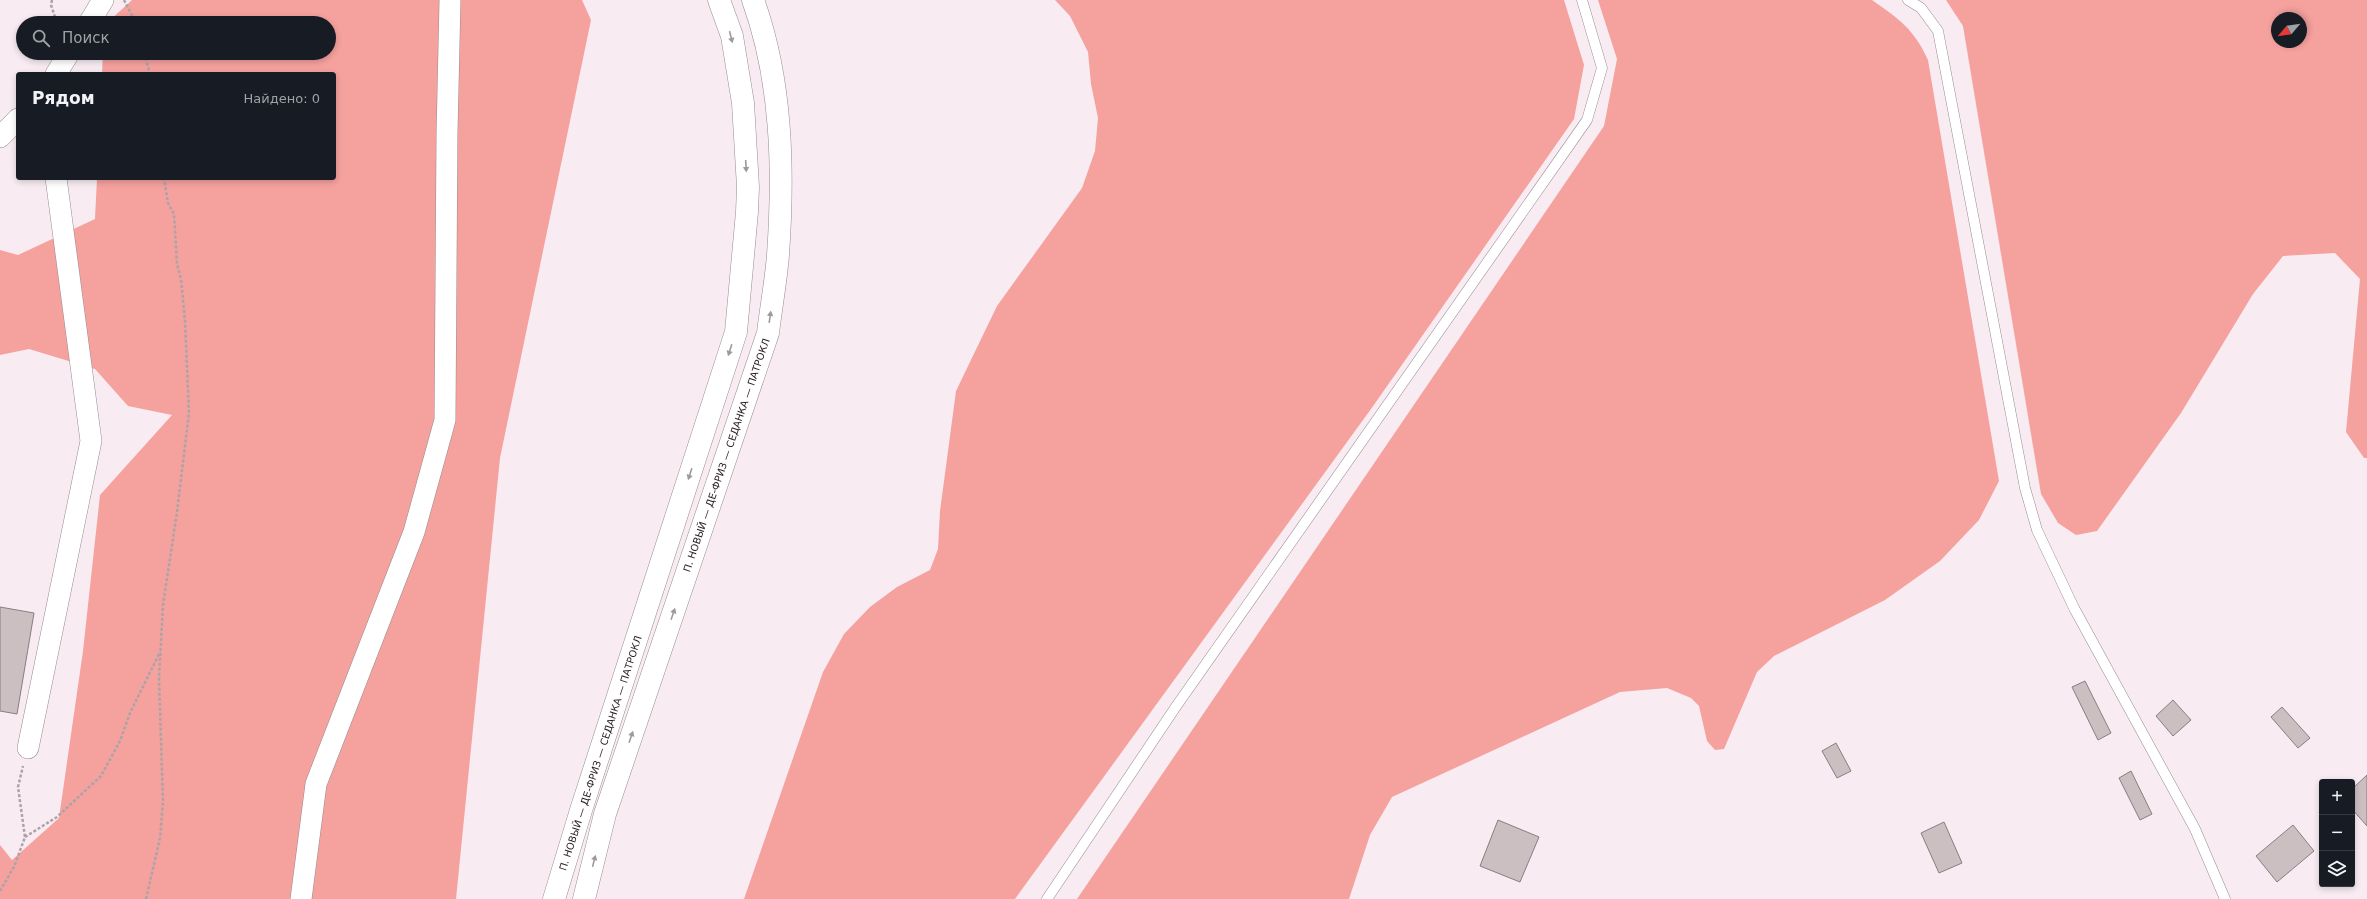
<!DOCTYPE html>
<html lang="ru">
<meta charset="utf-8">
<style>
:root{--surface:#171b24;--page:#242831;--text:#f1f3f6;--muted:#9ea1a6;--line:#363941}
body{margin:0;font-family:"DejaVu Sans",sans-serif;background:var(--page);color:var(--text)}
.controls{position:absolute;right:12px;bottom:12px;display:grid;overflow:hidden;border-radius:4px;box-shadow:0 2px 6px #0003}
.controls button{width:36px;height:36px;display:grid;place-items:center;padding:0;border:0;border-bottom:1px solid var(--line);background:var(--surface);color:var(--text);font:20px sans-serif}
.compass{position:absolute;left:2271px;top:12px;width:36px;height:36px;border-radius:50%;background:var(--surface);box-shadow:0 2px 6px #0003;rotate:241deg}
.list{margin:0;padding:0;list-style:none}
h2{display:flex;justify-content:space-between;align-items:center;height:52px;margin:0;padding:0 16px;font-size:17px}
h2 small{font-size:13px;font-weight:400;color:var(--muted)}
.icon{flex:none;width:22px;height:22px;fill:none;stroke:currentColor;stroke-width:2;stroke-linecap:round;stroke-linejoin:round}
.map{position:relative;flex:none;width:2367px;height:899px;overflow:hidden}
.search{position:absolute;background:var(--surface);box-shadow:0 2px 6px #0003;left:16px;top:16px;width:320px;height:44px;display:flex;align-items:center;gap:10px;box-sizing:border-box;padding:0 14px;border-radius:22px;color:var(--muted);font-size:15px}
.panel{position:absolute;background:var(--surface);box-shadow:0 2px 6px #0003;left:16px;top:72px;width:320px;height:108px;border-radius:4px}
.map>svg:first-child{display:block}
.forest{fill:#f5a19e;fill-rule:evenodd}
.building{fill:#cbbfc1;stroke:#897d80}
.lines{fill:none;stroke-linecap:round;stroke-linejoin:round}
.lane-casing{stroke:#958b90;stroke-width:11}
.street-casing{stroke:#958b90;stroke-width:22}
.highway-casing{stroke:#958b90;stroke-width:23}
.path{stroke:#aca3a7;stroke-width:2.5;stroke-dasharray:3 2;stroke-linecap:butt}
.lane{stroke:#fff;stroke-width:10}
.street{stroke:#fff;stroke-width:21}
.highway{stroke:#fff;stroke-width:22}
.oneway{fill:#9c9a9b}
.labels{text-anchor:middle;stroke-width:3;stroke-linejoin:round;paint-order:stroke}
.street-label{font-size:10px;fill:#231f21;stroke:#fffcfe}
</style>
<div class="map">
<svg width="2367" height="899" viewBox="0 0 2367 899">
<rect width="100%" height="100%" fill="#f8ecf2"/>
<!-- forest -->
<path class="forest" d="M132,0H582L591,20L500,458L456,899H0V845L12,860L59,818L83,651L100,495L172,415L128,406L95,369L29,349L0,355V250L18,255L95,219L97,178H334V74H102L103,53H329V23H107Z
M1055,0H1564L1584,65L1574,119L1371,409L1015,899H744L823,672L844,634L870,607L897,587L930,570L938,549L940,511L956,391L997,306L1082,188L1095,151L1098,118L1091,84L1088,52L1070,16Z
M1598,0H1872C1899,19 1914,29 1928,60L1999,481L1979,520L1940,561L1885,600L1774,656L1757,672L1724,749L1715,750L1707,741L1699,706L1691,698L1667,688L1620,692L1392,797L1370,835L1349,899H1077L1604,126L1617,59Z
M1946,0H2367V458H2364L2346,432L2360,279L2335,253L2283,256L2253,294L2181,413L2097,531L2076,535L2058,523L2041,494L1963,26ZM2277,18H2301V42H2277Z"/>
<!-- building -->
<path class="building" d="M0,607L34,613L17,714L0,711Z
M2085,681L2111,733L2098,740L2072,687Z
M2173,700L2191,720L2173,736L2156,716Z
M2282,707L2310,738L2298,748L2271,717Z
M1836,743L1851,771L1837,778L1822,751Z
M2131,771L2152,814L2140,820L2119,778Z
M2367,775V826L2352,809V789Z
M1498,820L1539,837L1520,882L1480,866Z
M1944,822L1962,863L1939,873L1921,833Z
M2293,825L2314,851L2277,882L2256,856Z"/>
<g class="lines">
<defs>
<path id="lane" d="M1908,0L1921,8L1938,31L2025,488L2037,530L2074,608L2195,829L2225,899
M1047,899L1175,708L1587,120L1602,68L1582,0"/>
<path id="street" d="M89,23L103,0
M56,74L69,53
M0,137L18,119
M28,748L91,441L56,178
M301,899L316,784L414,532L445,420L447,134L450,0"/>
<path id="highway" d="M554,899L582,807L736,332L747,212L748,187L743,103L732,36L719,0
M584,899L605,814L768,333C771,307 776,281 778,255C784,170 782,80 753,0"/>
</defs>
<!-- lane casing -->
<use href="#lane" class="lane-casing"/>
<!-- street casing -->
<use href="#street" class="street-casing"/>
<!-- highway casing -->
<use href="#highway" class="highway-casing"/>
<!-- path -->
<path class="path" d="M52,0L51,5L57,23
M124,0L136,23
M144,53L150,74
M25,837L57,817L101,776L120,741L130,713L160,652
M0,891L14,867L25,837L18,787L23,766
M146,899L160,838L163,802L159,678L163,605L177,512L189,413L185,321L181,279L177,264L174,214L168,203L164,178"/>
<!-- lane -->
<use href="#lane" class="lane"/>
<!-- street -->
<use href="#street" class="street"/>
<!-- highway -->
<use href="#highway" class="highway"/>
</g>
<!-- one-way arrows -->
<defs><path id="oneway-solid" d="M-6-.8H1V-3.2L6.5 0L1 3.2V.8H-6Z"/></defs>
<g class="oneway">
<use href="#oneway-solid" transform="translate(731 37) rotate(76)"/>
<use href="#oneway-solid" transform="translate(746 166) rotate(87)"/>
<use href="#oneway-solid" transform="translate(770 317) rotate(-82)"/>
<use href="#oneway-solid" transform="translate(730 350) rotate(108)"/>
<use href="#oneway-solid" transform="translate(690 474) rotate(108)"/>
<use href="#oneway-solid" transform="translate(673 614) rotate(-71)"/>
<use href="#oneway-solid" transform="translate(631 737) rotate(-71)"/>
<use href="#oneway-solid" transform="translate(594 861) rotate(-76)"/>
</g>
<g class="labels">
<!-- street labels -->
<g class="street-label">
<text transform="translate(726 455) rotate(-71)" y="4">П. НОВЫЙ — ДЕ-ФРИЗ — СЕДАНКА — ПАТРОКЛ</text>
<text transform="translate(600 753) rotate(-72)" y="4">П. НОВЫЙ — ДЕ-ФРИЗ — СЕДАНКА — ПАТРОКЛ</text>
</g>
</g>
</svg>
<div class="controls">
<button>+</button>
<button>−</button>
<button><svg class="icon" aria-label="layers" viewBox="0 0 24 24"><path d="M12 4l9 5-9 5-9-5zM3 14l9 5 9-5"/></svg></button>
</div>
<svg class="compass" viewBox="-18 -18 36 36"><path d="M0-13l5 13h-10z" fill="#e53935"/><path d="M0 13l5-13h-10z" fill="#9ea1a6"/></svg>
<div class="search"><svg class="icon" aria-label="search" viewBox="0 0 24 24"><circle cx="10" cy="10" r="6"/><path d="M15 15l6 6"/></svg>Поиск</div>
<section class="panel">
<h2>Рядом<small>Найдено: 0</small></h2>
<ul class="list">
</ul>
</section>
</div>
